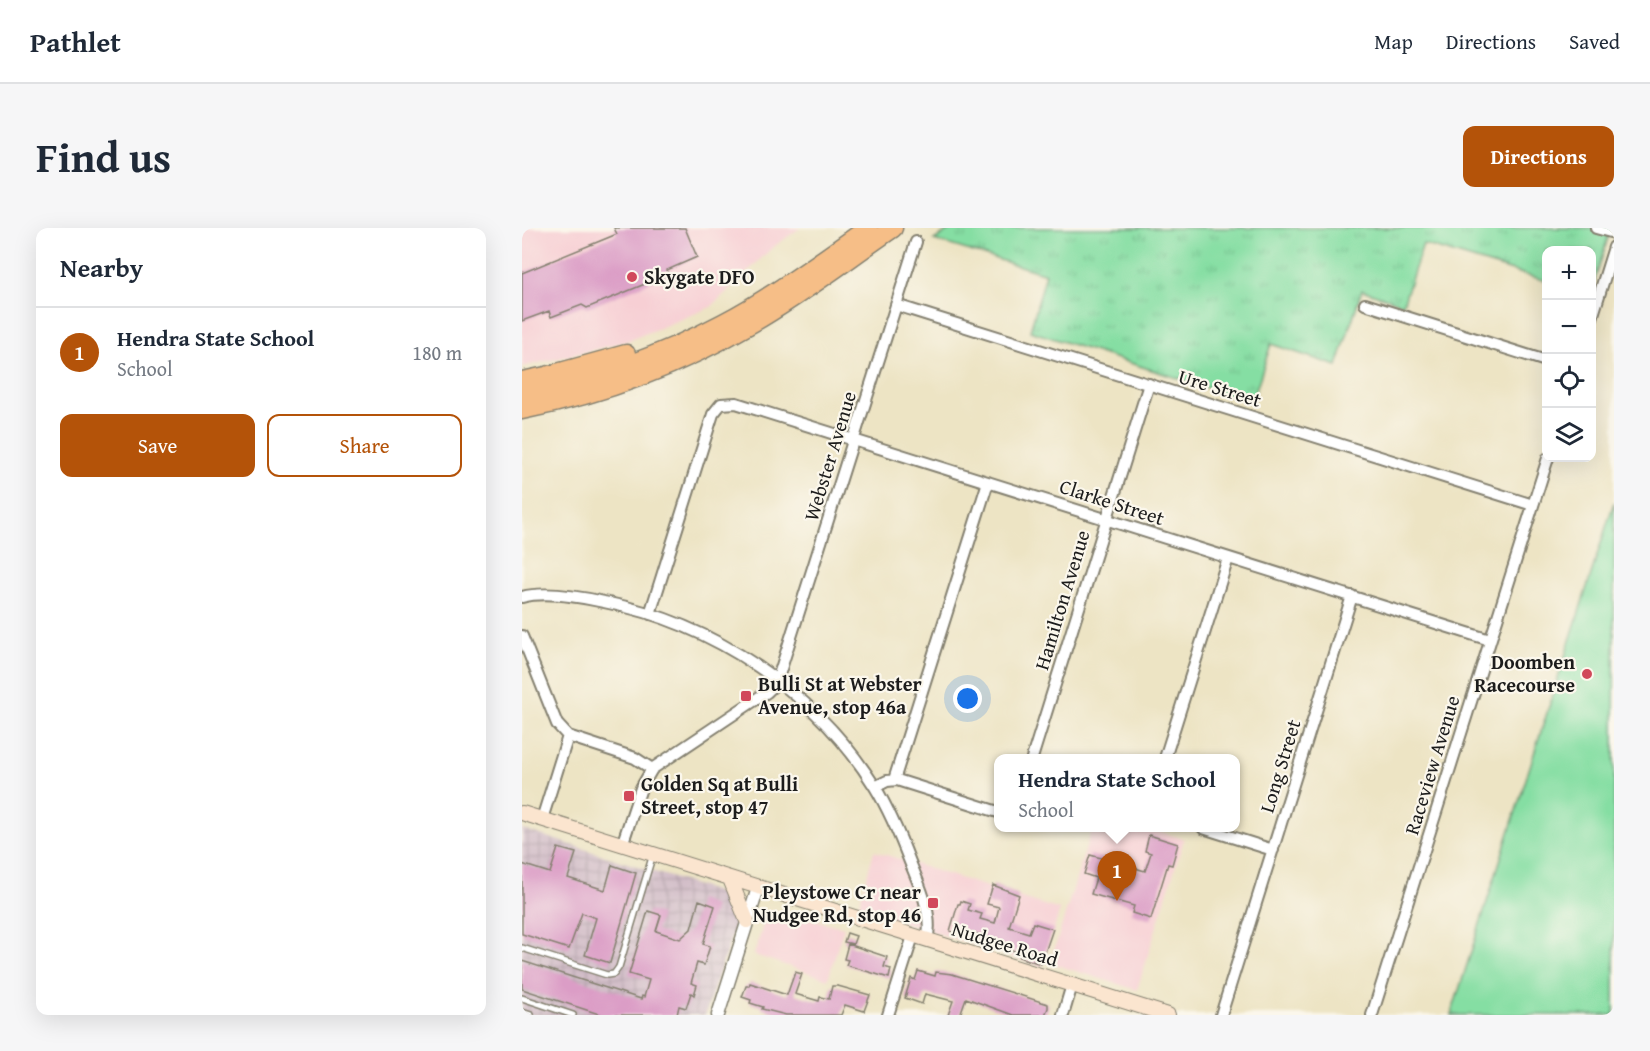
<!DOCTYPE html>
<meta charset="utf-8">
<style>
:root{--surface:#fff;--page:#f6f6f7;--text:#1f2937;--muted:#747a83;--line:#e0e1e3;--accent:#b45309}
body{margin:0;font-family:"Gentium Book Plus",serif;background:var(--page);color:var(--text)}
.controls{position:absolute;right:18px;top:18px;display:grid;overflow:hidden;border-radius:12px;box-shadow:0 6px 24px #0002}
.controls button{width:54px;height:54px;display:grid;place-items:center;padding:0;border:0;border-bottom:2px solid var(--line);background:var(--surface);color:var(--text);font:30px sans-serif}
.you{position:absolute;left:446px;top:471px;width:21px;height:21px;margin:-15px;border:4px solid #fff;border-radius:50%;background:#1a73e8;box-shadow:0 0 0 9px #1a73e833}
.badge{display:grid;place-items:center;width:39px;height:39px;border-radius:50%;background:var(--accent);color:#fff;font-size:20px;font-weight:700}
.pin{position:absolute;translate:-50% -50px;filter:drop-shadow(0 2px 3px #0008)}
.pin::after{content:'';position:absolute;top:32px;width:21px;height:18px;background:inherit;clip-path:polygon(0 0,100% 0,50% 100%)}
.popup{position:absolute;left:472px;top:526px;width:246px;height:78px;box-sizing:border-box;display:grid;place-content:center;border-radius:12px;background:var(--surface);filter:drop-shadow(0 2px 4px #0005);font-size:20px;white-space:nowrap;color:var(--muted)}
.popup b{font-size:22px;color:var(--text)}
.popup::after{content:'';position:absolute;left:50%;top:100%;margin-left:-12px;border:12px solid transparent;border-top-color:var(--surface)}
.list{margin:0;padding:0;list-style:none}
h2{display:flex;justify-content:space-between;align-items:center;height:78px;margin:0;padding:0 24px;font-size:26px}
h2 small{font-size:20px;font-weight:400;color:var(--muted)}
.list li{display:grid;grid-template-columns:39px 1fr auto;gap:18px;align-items:center;box-sizing:border-box;height:90px;padding:0 24px;border-top:2px solid var(--line)}
.list b{display:block;font-size:22px;white-space:nowrap}
.list p{margin:0;font-size:20px;white-space:nowrap;color:var(--muted)}
.list em{font-size:20px;font-style:normal;color:var(--muted)}
.actions{display:flex;gap:12px;padding:18px 24px}
.actions a{flex:1;padding:14px 0;border:2px solid var(--accent);border-radius:12px;text-align:center;font-size:21px;color:var(--accent)}
.actions .main{background:var(--accent);color:#fff}
.icon{flex:none;width:33px;height:33px;fill:none;stroke:currentColor;stroke-width:2;stroke-linecap:round;stroke-linejoin:round}
.map{position:relative;flex:none;width:1092px;height:787px;overflow:hidden;border-radius:12px}
header{display:flex;align-items:center;gap:36px;box-sizing:border-box;height:84px;padding:0 30px;background:var(--surface);border-bottom:2px solid var(--line)}
header strong{font-size:28px}
nav{display:flex;gap:33px;margin-inline-start:auto;font-size:21px}
.intro{display:flex;align-items:center;justify-content:space-between;box-sizing:border-box;height:144px;padding:0 36px}
h1{margin:0;font-size:42px}
.button{padding:15px 27px;border-radius:12px;background:var(--accent);color:#fff;font-size:21px;font-weight:700}
main{display:flex;gap:36px;padding:0 36px}
aside{flex:1;background:var(--surface);border-radius:12px;box-shadow:0 6px 24px #0002}
.map>svg:first-child{display:block}
.built{fill:#f7cfd4}
.industrial{fill:url(#industrial-grid)}
.grass{fill:url(#grass-tufts);stroke:#507d60;stroke-width:1.5}
.green{fill:#85dea3;stroke:#507d60;stroke-width:1.5}
.building{fill:#db9dc6}
.lines{fill:none;stroke-linecap:round;stroke-linejoin:round}
.service-casing{stroke:#848070;stroke-width:8}
.minor-casing{stroke:#848070;stroke-width:14}
.tertiary-casing{stroke:#848070;stroke-width:15}
.secondary-casing{stroke:#848070;stroke-width:16}
.motorway-casing{stroke:#848070;stroke-width:21}
.service{stroke:#fff;stroke-width:5}
.minor{stroke:#fff;stroke-width:10}
.tertiary{stroke:#fff;stroke-width:12}
.secondary{stroke:#fbe5cf;stroke-width:14}
.motorway{stroke:#f6be87;stroke-width:18}
.poi-dot{fill:#d1495b;stroke:#fbf7ec;stroke-width:2}
.labels{text-anchor:middle;stroke-width:4.5;stroke-linejoin:round;paint-order:stroke}
.poi-label{font-size:20px;font-weight:bold;fill:#1c1c1c;stroke:#fbf7ec;text-anchor:start}
.street-label{font-size:20px;fill:#1c1c1c;stroke:#fbf7ec}
</style>
<header>
<strong>Pathlet</strong>
<nav><a>Map</a><a>Directions</a><a>Saved</a></nav>
</header>
<div class="intro"><h1>Find us</h1><a class="button">Directions</a></div>
<main>
<aside>
<h2>Nearby<small></small></h2>
<ul class="list">
<li><span class="badge">1</span><div><b>Hendra State School</b><p>School</p></div><em>180 m</em></li>
</ul>
<div class="actions"><a class="main">Save</a><a>Share</a></div>
</aside>
<div class="map">
<svg width="1092" height="787" viewBox="0 0 1092 787">
<defs>
<pattern id="industrial-grid" width="8" height="8" patternUnits="userSpaceOnUse" patternTransform="scale(1.5)"><rect width="8" height="8" fill="#d2bdc8"/><path d="M0 4h8M4 0v8" fill="none" stroke="#b4a2ab"/></pattern>
<pattern id="grass-tufts" width="24" height="20" patternUnits="userSpaceOnUse" patternTransform="scale(1.5)"><rect width="24" height="20" fill="#85dea3"/><path d="M3 7l-1-3M5 7V3M7 7l1-3M15 17l-1-3M17 17v-4M19 17l1-3" fill="none" stroke="#72be8c"/></pattern>
</defs>
<rect width="100%" height="100%" fill="#fbf7ec"/>
<filter id="ink" filterUnits="userSpaceOnUse"><feTurbulence type="fractalNoise" baseFrequency=".0167" numOctaves="2"/><feDisplacementMap in="SourceGraphic" scale="12" xChannelSelector="R" yChannelSelector="G"/><feConvolveMatrix kernelMatrix="1 2 1 2 8 2 1 2 1" color-interpolation-filters="sRGB"/></filter>
<filter id="wash" filterUnits="userSpaceOnUse"><feTurbulence type="fractalNoise" baseFrequency=".008" numOctaves="4" result="noise"/><feDisplacementMap in="SourceGraphic" scale="24" xChannelSelector="R" yChannelSelector="G"/><feGaussianBlur stdDeviation="1.35" result="paint"/><feColorMatrix in="noise" values="0 0 0 0 0 0 0 0 0 0 0 0 0 0 0 0 0 1.4 0 .05"/><feComposite in="paint" operator="in"/></filter>
<g filter="url(#wash)">
<rect width="100%" height="100%" fill="#ede4c4"/>
<!-- built -->
<path class="built" d="M0,0H278L250,20L189,79L103,114L0,139Z
M570,600H625L662,611L615,762L528,735Z
M352,623L538,682L520,739L336,680Z
M250,683L322,699L306,751L232,727L244,687Z"/>
<!-- industrial -->
<path class="industrial" d="M0,601L201,666L214,678L215,692L183,787H0Z"/>
<!-- grass -->
<path class="grass" d="M431,0H1089L1070,61V22H1024V53L901,16L881,76L840,62L815,138L749,116L730,174L508,103L524,46L412,12Z"/>
<!-- green -->
<path class="green" d="M1092,274V787H929Z"/>
<g id="blocks">
<!-- building -->
<path class="building" d="M92,0H163L175,29L145,42L147,46L65,80L60,77L29,89L27,83L0,93V45L95,6Z
M627,607L656,616L650,637L646,636L629,691L610,685L612,678L569,666L574,650L562,646L568,627L583,631L581,639L595,643L597,635L623,643L629,625L623,623Z
M36,620L54,625L46,650L83,662L90,637L114,645L88,735L63,727L74,690L60,685L47,721L0,706V636L28,645Z
M471,657L497,667L487,699L507,705L511,695L531,701L519,736L497,729L499,725L458,712L459,707L440,702L439,707L428,703L436,676H438L439,673L448,676L446,682L460,686L458,691L473,695L477,679L465,676Z
M177,672L193,678L181,716L188,718L182,737L175,735L169,755L175,757L172,767L169,765L164,780L157,778L155,787H80L0,761V733L119,771L120,768L122,769L127,752L107,746L126,683L139,687L134,703L158,711L169,701Z
M325,705L334,708L331,716L322,714Z
M326,716L365,729L362,739L369,741L367,750L324,737L326,732L322,731Z
M396,743L413,748L414,744L430,746L526,776V780L523,787H491L444,770L438,787H426L431,773L403,766L400,776L383,770L389,750L393,752Z
M273,744L280,746L273,766L297,773L298,769L307,771L310,758H316L348,767L342,783L323,777L319,787H264L240,781L241,779L228,775L229,772L220,769L224,758H227L228,755L265,767Z"/>
</g>
</g>
<g filter="url(#ink)">
<use href="#blocks" fill-opacity="0" stroke="#848070" stroke-width="1.5"/>
<g class="lines">
<defs>
<path id="service" d="M0,720L85,747L92,746L97,739L131,626
M0,770L51,787
M0,784L9,787"/>
<path id="minor" d="M1074,0L1092,5
M843,76L1024,133
M374,77L1011,277
M1070,90L1092,19
M0,369C22,363 59,369 82,374C191,395 294,464 353,559C367,582 378,608 388,634C397,657 412,687 405,712
M128,386L191,186L199,176L214,175L968,412
M0,408L35,496L46,508L20,591
M46,508L113,530L130,541
M510,530L627,156
M643,530L706,330
M372,552L466,254
M353,559L365,553L375,552L476,584
M681,600L751,622
M100,617L119,560L130,541L245,464L252,457L257,447L394,14
M366,787L391,708
M541,787L550,757
M699,787L830,368
M850,787L1026,230"/>
<path id="tertiary" d="M196,787L236,660"/>
<path id="secondary" d="M0,585L646,787
M208,651L225,693"/>
<path id="motorway" d="M0,153L24,148L104,126
M0,168C70,152 137,129 201,95C252,68 299,33 346,0
M0,182C81,166 159,137 230,95C279,67 324,32 371,0"/>
</defs>
<!-- service casing -->
<use href="#service" class="service-casing"/>
<!-- minor casing -->
<use href="#minor" class="minor-casing"/>
<!-- tertiary casing -->
<use href="#tertiary" class="tertiary-casing"/>
<!-- secondary casing -->
<use href="#secondary" class="secondary-casing"/>
<!-- motorway casing -->
<use href="#motorway" class="motorway-casing"/>
<!-- service -->
<use href="#service" class="service"/>
<!-- minor -->
<use href="#minor" class="minor"/>
<!-- tertiary -->
<use href="#tertiary" class="tertiary"/>
<!-- secondary -->
<use href="#secondary" class="secondary"/>
<!-- motorway -->
<use href="#motorway" class="motorway"/>
</g>
</g>
<!-- markers -->
<g class="poi-dot">
<circle cx="110" cy="49" r="6"/>
<circle cx="1065" cy="446" r="6"/>
<rect x="218" y="462" width="12" height="12" rx="3"/>
<rect x="101" y="562" width="12" height="12" rx="3"/>
<rect x="405" y="669" width="12" height="12" rx="3"/>
</g>
<g class="labels">
<!-- poi labels -->
<g class="poi-label">
<text x="122" y="56">Skygate DFO</text>
<text x="1053" y="441" text-anchor="end">Doomben<tspan x="1053" dy="23">Racecourse</tspan></text>
<text x="236" y="463">Bulli St at Webster<tspan x="236" dy="23">Avenue, stop 46a</tspan></text>
<text x="119" y="563">Golden Sq at Bulli<tspan x="119" dy="23">Street, stop 47</tspan></text>
<text x="399" y="671" text-anchor="end">Pleystowe Cr near<tspan x="399" dy="23">Nudgee Rd, stop 46</tspan></text>
</g>
<!-- street labels -->
<g class="street-label">
<text transform="translate(698 160) rotate(17)" y="7">Ure Street</text>
<text transform="translate(308 228) rotate(-73)" y="7">Webster Avenue</text>
<text transform="translate(590 274) rotate(18)" y="7">Clarke Street</text>
<text transform="translate(540 372) rotate(-73)" y="7">Hamilton Avenue</text>
<text transform="translate(910 537) rotate(-73)" y="7">Raceview Avenue</text>
<text transform="translate(758 538) rotate(-73)" y="7">Long Street</text>
<text transform="translate(483 716) rotate(17)" y="7">Nudgee Road</text>
</g>
</g>
</svg>
<div class="controls">
<button>+</button>
<button>−</button>
<button><svg class="icon" aria-label="locate" viewBox="0 0 24 24"><circle cx="12" cy="12" r="6"/><path d="M12 2v4M12 18v4M2 12h4M18 12h4"/></svg></button>
<button><svg class="icon" aria-label="layers" viewBox="0 0 24 24"><path d="M12 4l9 5-9 5-9-5zM3 14l9 5 9-5"/></svg></button>
</div>
<div class="you"></div>
<div class="pin badge" style="left:595px;top:673px">1</div>
<div class="popup"><b>Hendra State School</b>School</div>
</div>
</main>
